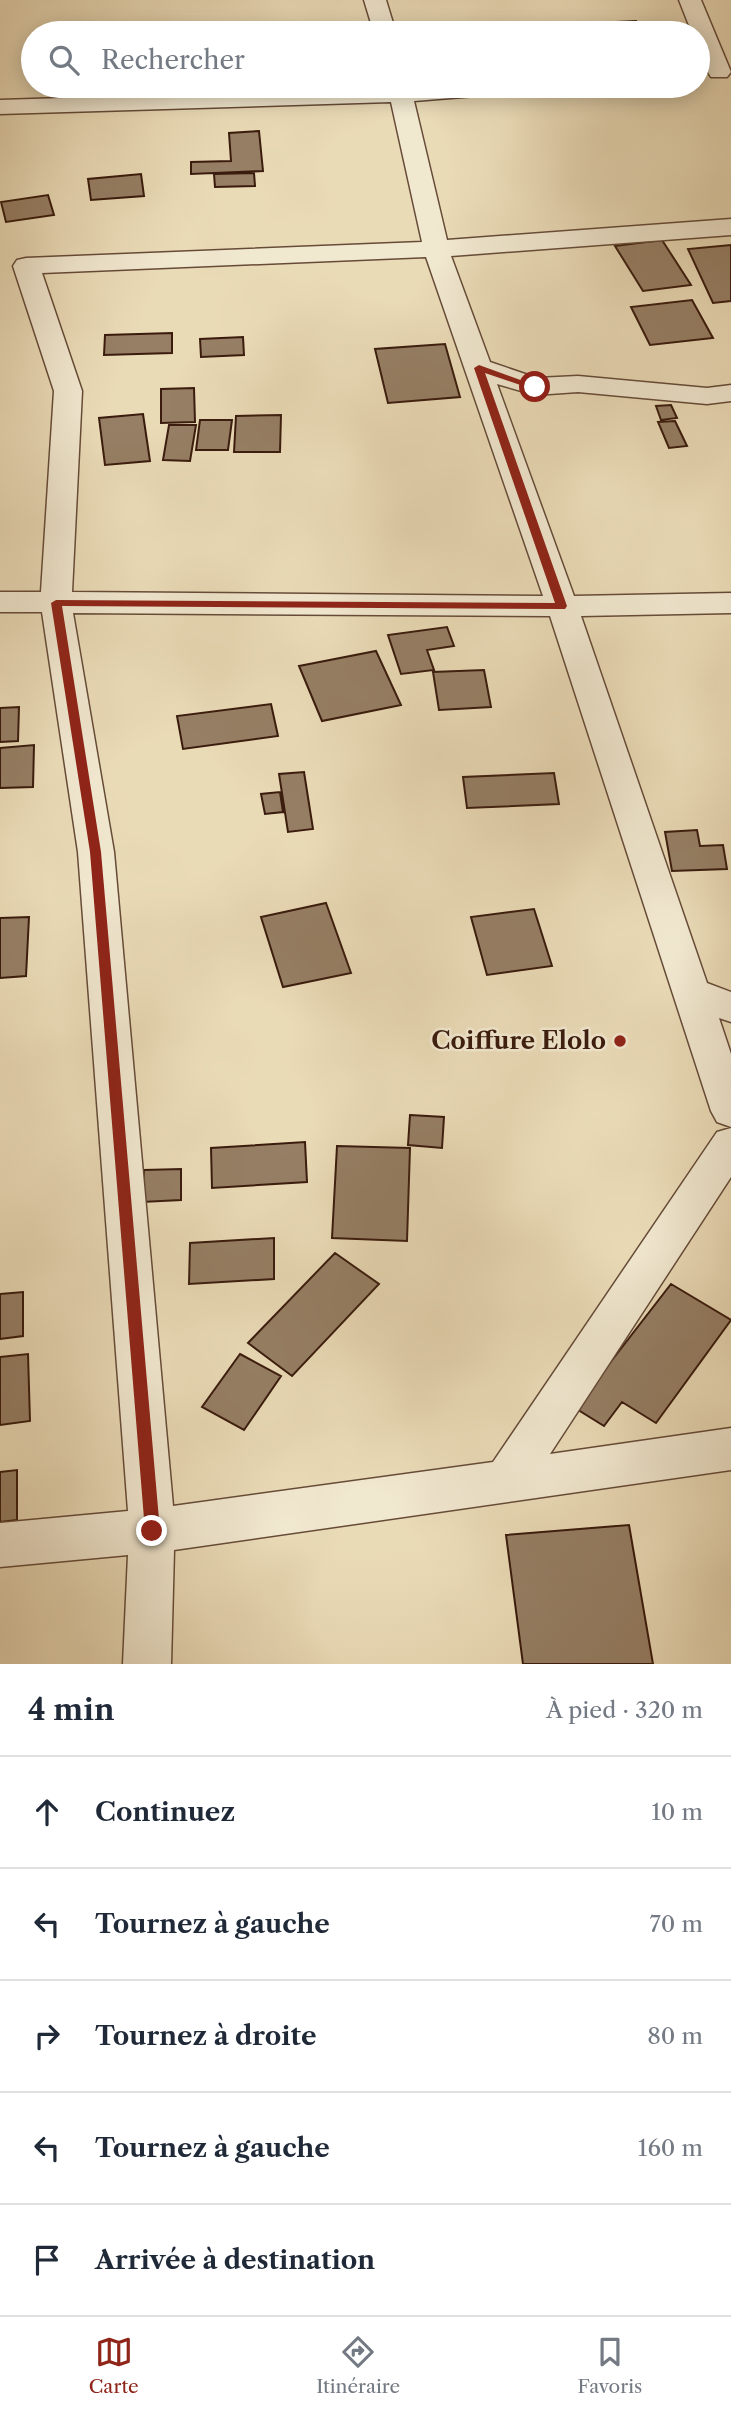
<!DOCTYPE html>
<html lang="fr">
<meta charset="utf-8">
<style>
:root{--surface:#fff;--page:#f6f6f7;--text:#1f2937;--muted:#747a83;--line:#e0e1e3;--accent:#8f2418}
body{margin:0;font-family:"Libre Caslon Text",serif;background:var(--page);color:var(--text)}
.stop{position:absolute;width:21px;height:21px;margin:-16px;border:5px solid #8f2418;border-radius:50%;background:#fff}
.stop.end{background:#8f2418;border-color:#fff;box-shadow:0 2px 7px #0008}
.list{margin:0;padding:0;list-style:none}
h2{display:flex;justify-content:space-between;align-items:center;height:91px;margin:0;padding:0 28px;font-size:30px}
h2 small{font-size:23px;font-weight:400;color:var(--muted)}
.list li{display:grid;grid-template-columns:46px 1fr auto;gap:21px;align-items:center;box-sizing:border-box;height:112px;padding:0 28px;border-top:2px solid var(--line)}
.list b{display:block;font-size:26px;white-space:nowrap}
.list em{font-size:23px;font-style:normal;color:var(--muted)}
.icon{flex:none;width:38px;height:38px;fill:none;stroke:currentColor;stroke-width:2;stroke-linecap:round;stroke-linejoin:round}
.map{position:relative;flex:none;width:731px;height:1664px;overflow:hidden}
.search{position:absolute;background:var(--surface);box-shadow:0 4px 18px #0003;left:21px;right:21px;top:21px;height:77px;display:flex;align-items:center;gap:18px;box-sizing:border-box;padding:0 24px;border-radius:38px;color:var(--muted);font-size:26px}
.sheet{height:651px;background:var(--surface)}
nav{display:flex;justify-content:space-around;align-items:center;box-sizing:border-box;height:98px;border-top:2px solid var(--line);background:var(--surface);font-size:19px;color:var(--muted)}
nav a{display:grid;justify-items:center;gap:4px}
nav .on{color:var(--accent)}
.map>svg:first-child{display:block}
.building{fill:#967f65;stroke:#3a1b0d;stroke-width:2}
.lines{fill:none;stroke-linecap:round;stroke-linejoin:round}
.minor-casing{stroke:#664b38;stroke-width:3}
.minor{fill:#f1e8d0;fill-rule:evenodd}
.route{fill:#8f2418}
.poi-dot{fill:#8f2418;stroke:#f1e8d0;stroke-width:2.5}
.labels{text-anchor:middle;stroke-width:5;stroke-linejoin:round;paint-order:stroke}
.poi-label{font-size:24px;font-weight:bold;fill:#3a1b0d;stroke:#f1e8d0;text-anchor:end}
</style>
<div class="map">
<svg width="731" height="1664" viewBox="0 0 731 1664">
<rect width="100%" height="100%" fill="#eadbb7"/>
<filter id="stains"><feTurbulence type="fractalNoise" baseFrequency=".00286" numOctaves="4"/><feColorMatrix values="0 0 0 0 .2 0 0 0 0 .09 0 0 0 0 .02 0 0 0 .5 -.17"/></filter>
<radialGradient id="worn" r=".72"><stop offset=".6" stop-color="#630" stop-opacity="0"/><stop offset="1" stop-color="#630" stop-opacity=".3"/></radialGradient>
<!-- building -->
<path class="building" d="M636,21L641,33H557L554,25Z
M259,131L263,171L191,174V162L231,161L229,133Z
M254,173L255,186L215,187L214,174Z
M141,174L144,196L91,200L88,179Z
M48,195L54,215L6,222L1,202Z
M662,240L691,285L643,291L615,246Z
M731,245V301L713,303L688,249Z
M692,300L713,338L650,345L631,307Z
M172,333V353L104,355L105,335Z
M243,337L244,355L201,357L200,339Z
M445,344L460,397L388,403L375,349Z
M194,388L195,422L161,423V389Z
M671,405L677,418L661,420L656,406Z
M143,414L150,461L105,465L99,418Z
M281,415L280,452H234L236,416Z
M200,420H232L228,450H196Z
M675,421L687,446L669,448L658,422Z
M169,425H196L190,461L163,460Z
M447,627L454,646L427,650L434,670L401,674L388,635Z
M376,651L401,705L322,721L299,666Z
M484,670L491,707L439,710L433,672Z
M271,704L278,736L183,749L177,716Z
M19,707L18,741L0,742V708Z
M34,745L33,787L0,788V748Z
M304,772L313,829L288,832L279,774Z
M554,773L559,804L467,808L463,777Z
M280,792L283,812L265,814L261,794Z
M697,830L700,846L723,845L727,869L672,871L665,832Z
M326,903L351,973L283,987L261,917Z
M534,909L552,966L487,975L471,917Z
M29,917L26,976L0,978V918Z
M410,1115L444,1117L442,1148L408,1145Z
M305,1142L307,1182L212,1188L211,1148Z
M337,1146L410,1148L407,1241L332,1238Z
M181,1169V1200L142,1202L144,1170Z
M274,1238V1279L189,1284L190,1243Z
M335,1253L379,1284L292,1376L248,1343Z
M671,1284L731,1320L656,1423L622,1402L604,1426L575,1408Z
M23,1292V1336L0,1339V1294Z
M28,1354L30,1421L0,1425V1357Z
M240,1354L281,1376L244,1430L202,1407Z
M17,1470V1520L0,1522V1472Z
M629,1525L653,1664H523L506,1535Z"/>
<g class="lines">
<defs>
<path id="minor" d="M364,0H386L396,33H374Z
M679,0H701L731,72L727,77H711C702,64 698,49 698,33H692Z
M388,86H526L522,91L514,93L414,101L447,240L731,219V235L451,256L490,362L537,378L578,376L707,388L731,385V401L707,404L578,392L535,395L497,384L574,596L731,593V613L581,616L707,983L731,992V1022L719,1018L731,1054V1127L717,1122L711,1111L550,616L73,613L114,852L173,1506L493,1462L717,1132L731,1128V1177L550,1454L731,1428V1470L174,1550L171,1664H123L128,1555L0,1567V1523L128,1511L78,852L42,612H0V592H41L54,391L13,266L17,260L26,258L422,242L391,102L0,114V100L388,88ZM426,257L543,596L72,592L82,391L42,273Z"/>
</defs>
<!-- minor casing -->
<use href="#minor" class="minor-casing"/>
<!-- minor -->
<use href="#minor" class="minor"/>
</g>
<!-- route -->
<path class="route" d="M479,365L540,387L532,389L485,373L567,606L565,609L62,606L101,852L160,1531L158,1536L152,1538L147,1536L145,1531L90,852L51,603L56,600L555,603L474,368Z"/>
<!-- markers -->
<circle class="poi-dot" cx="620" cy="1041" r="7"/>
<g class="labels">
<!-- poi labels -->
<g class="poi-label">
<text x="606" y="1049">Coiffure Elolo</text>
</g>
</g>
<rect width="100%" height="100%" filter="url(#stains)"/>
<rect width="100%" height="100%" fill="url(#worn)"/>
</svg>
<div class="stop" style="left:535px;top:387px"></div>
<div class="stop end" style="left:152px;top:1531px"></div>
<div class="search"><svg class="icon" aria-label="search" viewBox="0 0 24 24"><circle cx="10" cy="10" r="6"/><path d="M15 15l6 6"/></svg>Rechercher</div>
</div>
<section class="sheet">
<h2>4 min<small>À pied · 320 m</small></h2>
<ul class="list">
<li><svg class="icon" aria-label="ahead" viewBox="0 0 24 24"><path d="M12 20V5M6 11l6-6 6 6"/></svg><div><b>Continuez</b></div><em>10 m</em></li>
<li><svg class="icon" aria-label="left" viewBox="0 0 24 24"><path d="M17 20v-9H6M10 6l-5 5 5 5"/></svg><div><b>Tournez à gauche</b></div><em>70 m</em></li>
<li><svg class="icon" aria-label="right" viewBox="0 0 24 24"><path d="M7 20v-9h11M14 6l5 5-5 5"/></svg><div><b>Tournez à droite</b></div><em>80 m</em></li>
<li><svg class="icon" aria-label="left" viewBox="0 0 24 24"><path d="M17 20v-9H6M10 6l-5 5 5 5"/></svg><div><b>Tournez à gauche</b></div><em>160 m</em></li>
<li><svg class="icon" aria-label="arrive" viewBox="0 0 24 24"><path d="M6 21V4h12l-3 4 3 4H6"/></svg><div><b>Arrivée à destination</b></div></li>
</ul>
</section>
<nav>
<a class="on"><svg class="icon" aria-label="map" viewBox="0 0 24 24"><path d="M3 6l6-2 6 2 6-2v14l-6 2-6-2-6 2zM9 4v14M15 6v14"/></svg>Carte</a>
<a><svg class="icon" aria-label="directions" viewBox="0 0 24 24"><path d="M12 3l9 9-9 9-9-9zM9 14v-3h6M13 9l2 2-2 2"/></svg>Itinéraire</a>
<a><svg class="icon" aria-label="saved" viewBox="0 0 24 24"><path d="M7 4h10v16l-5-4-5 4z"/></svg>Favoris</a>
</nav>
